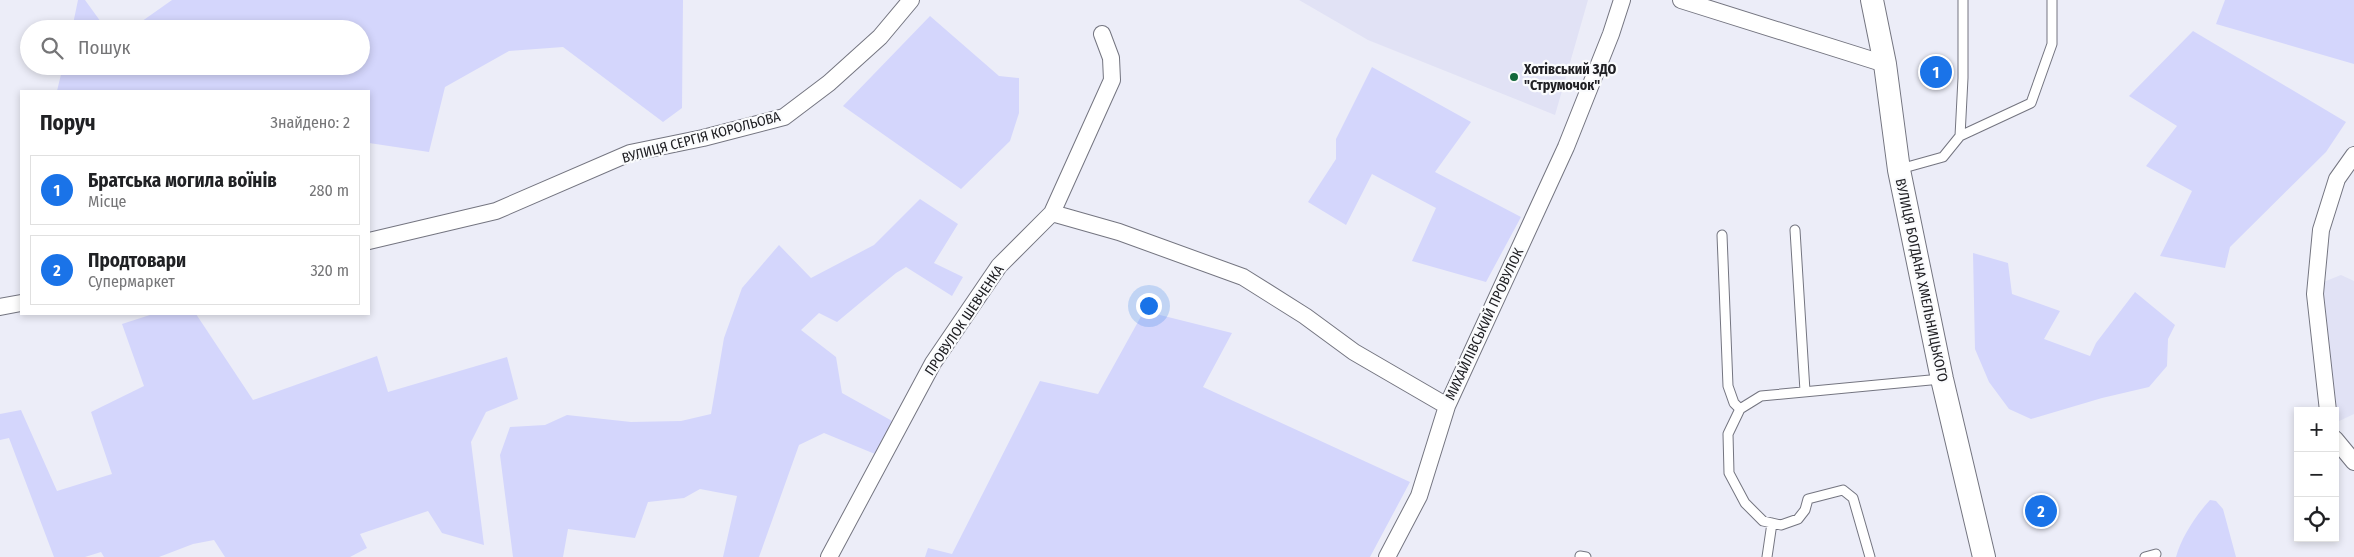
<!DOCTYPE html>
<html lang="uk">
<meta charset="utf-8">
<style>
:root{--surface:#fff;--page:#f6f6f6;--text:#202124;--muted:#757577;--line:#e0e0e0;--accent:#1a73e8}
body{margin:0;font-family:"Fira Sans Condensed",sans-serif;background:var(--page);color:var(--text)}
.controls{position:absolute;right:15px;bottom:15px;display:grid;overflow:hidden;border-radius:0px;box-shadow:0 2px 8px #0003}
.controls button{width:45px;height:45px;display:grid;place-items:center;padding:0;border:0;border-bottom:1px solid var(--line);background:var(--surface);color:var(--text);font:25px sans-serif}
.you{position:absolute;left:1148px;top:305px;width:18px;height:18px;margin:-12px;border:4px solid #fff;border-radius:50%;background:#1a73e8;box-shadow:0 0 0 8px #1a73e833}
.badge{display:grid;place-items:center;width:32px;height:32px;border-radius:50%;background:var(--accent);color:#fff;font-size:16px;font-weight:700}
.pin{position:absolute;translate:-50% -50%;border:2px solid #fff;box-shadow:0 1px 5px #0006}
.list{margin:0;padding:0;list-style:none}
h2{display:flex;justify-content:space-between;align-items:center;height:65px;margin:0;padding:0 20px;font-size:21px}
h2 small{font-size:16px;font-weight:400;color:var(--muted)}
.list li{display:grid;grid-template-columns:32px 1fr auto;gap:15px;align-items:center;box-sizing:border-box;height:70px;margin:0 10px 10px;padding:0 10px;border:1px solid var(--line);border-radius:0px}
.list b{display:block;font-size:19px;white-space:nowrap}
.list p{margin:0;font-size:16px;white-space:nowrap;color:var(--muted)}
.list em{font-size:16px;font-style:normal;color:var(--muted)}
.icon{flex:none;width:28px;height:28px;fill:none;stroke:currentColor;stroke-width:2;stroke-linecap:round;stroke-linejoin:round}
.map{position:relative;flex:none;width:2354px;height:557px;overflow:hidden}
.search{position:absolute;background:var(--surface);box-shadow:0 2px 8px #0003;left:20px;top:20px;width:350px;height:55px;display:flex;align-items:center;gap:12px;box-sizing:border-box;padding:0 18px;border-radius:28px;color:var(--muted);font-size:19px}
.panel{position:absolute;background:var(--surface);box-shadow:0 2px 8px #0003;left:20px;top:90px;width:350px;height:225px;border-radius:0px}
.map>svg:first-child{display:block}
.built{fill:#e1e2f5}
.green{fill:#d4d6fc}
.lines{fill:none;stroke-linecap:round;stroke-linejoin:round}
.lane-casing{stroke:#747580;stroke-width:11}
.street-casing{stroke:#747580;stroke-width:18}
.secondary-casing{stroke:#747580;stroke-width:24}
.lane{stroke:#fff;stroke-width:9}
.street{stroke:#fff;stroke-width:16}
.secondary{stroke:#fff;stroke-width:22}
.poi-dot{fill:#13683a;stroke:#fafbfd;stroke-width:2}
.labels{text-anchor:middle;stroke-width:4.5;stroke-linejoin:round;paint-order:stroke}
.poi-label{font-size:14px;font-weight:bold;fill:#202024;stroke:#fafbfd;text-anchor:start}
.street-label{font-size:14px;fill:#202024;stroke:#fafbfd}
</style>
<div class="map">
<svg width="2354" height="557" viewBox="0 0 2354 557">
<rect width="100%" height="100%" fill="#ecedf8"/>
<!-- built -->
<path class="built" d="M1299,0H1588L1555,115L1368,40Z
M2341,275L2354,281V414L2335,423L2321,283Z"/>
<!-- green -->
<path class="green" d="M78,0H85L106,29H72Z
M172,0H683L682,108L663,122L563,47L509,51L445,87L429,152L369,143V91H57L63,66H361V29H134L138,24Z
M2225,0H2354V64L2216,24Z
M930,16L999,76L1019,78V113L1010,141L961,189L843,106Z
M2193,31L2346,122L2326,152L2230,247L2225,268L2160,256L2192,191L2146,166L2177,126L2129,96Z
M1372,67L1471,122L1435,172L1521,217L1486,282L1412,261L1436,208L1372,174L1346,225L1308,202L1336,159V139Z
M920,199L958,224L934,263L963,277L952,296L906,267L896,273L837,322L819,313L801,330L836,357L842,393L894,422L875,454L824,433L799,445L759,557H723L737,496L700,489L684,498L648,502L635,538L568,529L563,557H513L500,455L510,427L545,425L567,415L631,422L681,421L711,414L724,338L742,288L779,245L811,278L874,245Z
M1973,253L2008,263L2012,294L2060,311L2044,339L2090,356L2096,343L2135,292L2175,325L2168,339L2167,366L2149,387L2102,398L2031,419L2009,409L1989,382L1975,349Z
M1144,311L1232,333L1203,387L1410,482L1370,557H925L928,548L952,554L1040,381L1098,394Z
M153,314H196L253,400L377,356L388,392L507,357L518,399L486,412L471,442L484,545L442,533L428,511L360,534L367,548L350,557H225L214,540L193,544L159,557H104L101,552L85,557H54L9,438L0,440V414L21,410L57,491L112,474L91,412L144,386L122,324Z
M2210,500L2216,501L2223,509L2236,557H2176C2181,538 2196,515 2210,500Z"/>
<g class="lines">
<defs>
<path id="lane" d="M1960,136L1963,78V0
M1900,169L1943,157L1960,136L2031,103L2052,44V0
M1795,230L1805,391
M1722,235L1728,386L1734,403L1740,409
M1580,556L1586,557
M1767,557L1772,523
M1870,557L1853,498L1843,490L1808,499L1805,510L1798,519L1781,525L1763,521L1745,503L1729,473L1728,434L1740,409L1761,396L1941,379
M2145,557L2156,554"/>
<path id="street" d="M1681,0L1885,64
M1052,213L1119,232L1243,277L1305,316L1354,352L1447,406
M369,241L496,211L630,153L703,138L784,117L829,83L880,37L911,0
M0,307L21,303
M2328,411L2315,294L2321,230L2337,179L2354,155
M2335,439L2354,462
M829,557L933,363L999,266L1052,213L1112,80L1111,58L1102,34
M1387,557L1419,496L1447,406L1566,147L1611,34L1622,0"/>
<path id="secondary" d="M1872,0L1885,64L1899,170L1942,379L1984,557"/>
</defs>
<!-- lane casing -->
<use href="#lane" class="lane-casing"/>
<!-- street casing -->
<use href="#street" class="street-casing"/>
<!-- secondary casing -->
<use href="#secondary" class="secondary-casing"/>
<!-- lane -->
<use href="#lane" class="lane"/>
<!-- street -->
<use href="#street" class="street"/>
<!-- secondary -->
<use href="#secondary" class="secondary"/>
</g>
<!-- markers -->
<circle class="poi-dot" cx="1514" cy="77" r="5"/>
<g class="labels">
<!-- poi labels -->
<g class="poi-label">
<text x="1524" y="74">Хотівський ЗДО<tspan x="1524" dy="16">"Струмочок"</tspan></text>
</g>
<!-- street labels -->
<g class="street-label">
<text transform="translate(701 137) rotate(-15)" y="5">ВУЛИЦЯ СЕРГІЯ КОРОЛЬОВА</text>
<text transform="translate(1922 280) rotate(78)" y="5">ВУЛИЦЯ БОГДАНА ХМЕЛЬНИЦЬКОГО</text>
<text transform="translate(964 320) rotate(-56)" y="5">ПРОВУЛОК ШЕВЧЕНКА</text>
<text transform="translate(1484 324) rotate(-65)" y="5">МИХАЙЛІВСЬКИЙ ПРОВУЛОК</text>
</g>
</g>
</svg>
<div class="controls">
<button>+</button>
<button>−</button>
<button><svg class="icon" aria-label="locate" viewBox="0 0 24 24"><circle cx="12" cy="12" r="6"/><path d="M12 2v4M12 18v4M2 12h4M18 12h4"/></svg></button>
</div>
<div class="you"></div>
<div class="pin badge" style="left:1936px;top:72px">1</div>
<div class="pin badge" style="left:2041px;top:511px">2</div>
<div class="search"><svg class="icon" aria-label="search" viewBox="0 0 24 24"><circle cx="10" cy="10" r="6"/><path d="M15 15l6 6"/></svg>Пошук</div>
<section class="panel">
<h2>Поруч<small>Знайдено: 2</small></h2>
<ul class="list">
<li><span class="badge">1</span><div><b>Братська могила воїнів</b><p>Місце</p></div><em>280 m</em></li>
<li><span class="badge">2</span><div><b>Продтовари</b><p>Супермаркет</p></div><em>320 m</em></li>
</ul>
</section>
</div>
